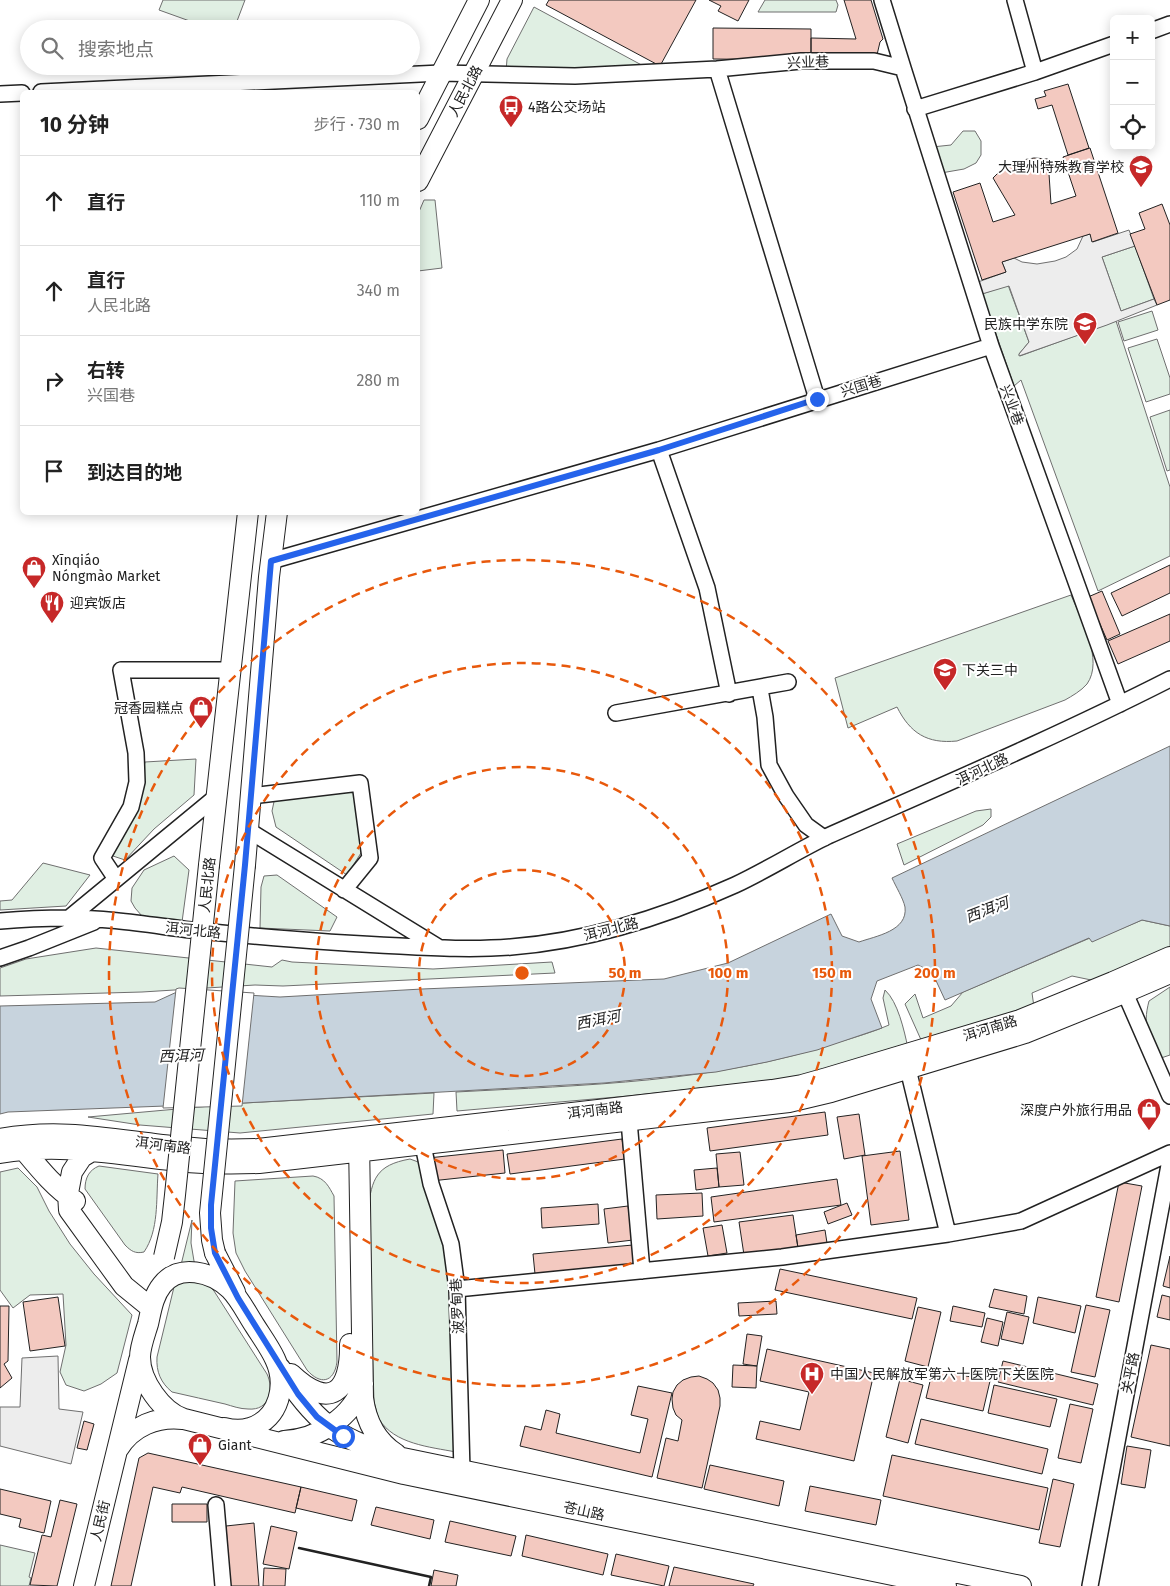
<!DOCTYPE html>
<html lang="zh">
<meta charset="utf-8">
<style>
:root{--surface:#fff;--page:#f6f6f6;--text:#222;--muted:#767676;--line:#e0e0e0}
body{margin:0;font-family:"Fira Sans","Noto Sans SC",sans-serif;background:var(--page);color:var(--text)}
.controls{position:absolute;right:15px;top:15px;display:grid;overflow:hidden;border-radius:8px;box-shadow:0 2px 12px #0003}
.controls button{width:45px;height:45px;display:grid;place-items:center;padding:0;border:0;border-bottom:1px solid var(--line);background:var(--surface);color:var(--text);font:25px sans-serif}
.stop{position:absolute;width:15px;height:15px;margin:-11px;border:4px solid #2563eb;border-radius:50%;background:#fff}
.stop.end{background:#2563eb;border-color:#fff;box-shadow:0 1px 5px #0008}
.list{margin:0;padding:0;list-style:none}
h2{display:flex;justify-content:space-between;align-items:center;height:65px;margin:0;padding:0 20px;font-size:21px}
h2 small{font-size:16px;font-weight:400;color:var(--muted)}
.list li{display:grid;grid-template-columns:32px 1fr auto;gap:15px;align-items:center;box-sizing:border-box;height:90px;padding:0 20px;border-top:1px solid var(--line)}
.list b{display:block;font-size:19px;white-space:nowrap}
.list p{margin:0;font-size:16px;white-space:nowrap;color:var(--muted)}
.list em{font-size:16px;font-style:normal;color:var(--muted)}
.icon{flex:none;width:28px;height:28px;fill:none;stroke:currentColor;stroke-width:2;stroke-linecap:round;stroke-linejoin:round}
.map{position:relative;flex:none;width:1170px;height:1586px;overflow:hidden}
.search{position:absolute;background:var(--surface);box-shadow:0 2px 12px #0003;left:20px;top:20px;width:400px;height:55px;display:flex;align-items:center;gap:12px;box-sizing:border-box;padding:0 18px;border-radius:28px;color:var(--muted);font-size:19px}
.panel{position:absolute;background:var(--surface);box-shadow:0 2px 12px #0003;left:20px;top:90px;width:400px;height:425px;border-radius:8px}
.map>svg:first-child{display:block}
.green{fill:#e0efe3;stroke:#6f6f6f}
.parking{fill:#ededed;stroke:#6f6f6f}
.water{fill:#c7d3dd;stroke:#6f6f6f}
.pier{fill:#fff;stroke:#6f6f6f}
.building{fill:#f3c9c0;stroke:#222}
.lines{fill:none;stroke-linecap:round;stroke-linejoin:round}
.minor-casing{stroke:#222;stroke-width:18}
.major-casing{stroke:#222;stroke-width:22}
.minor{stroke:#fff;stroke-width:15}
.major{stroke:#fff;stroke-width:20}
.major-bridge-casing{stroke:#222;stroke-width:22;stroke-linecap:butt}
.major-bridge{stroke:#fff;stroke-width:20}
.wall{stroke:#222;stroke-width:2.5}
.route{stroke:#2563eb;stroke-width:6}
.ring{fill:none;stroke:#e8590c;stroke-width:2.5;stroke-dasharray:9 6}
.labels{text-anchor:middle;stroke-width:4;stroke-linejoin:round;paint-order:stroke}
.street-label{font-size:14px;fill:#222;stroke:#fff}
.poi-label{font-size:14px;fill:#222;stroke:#fff;text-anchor:start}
.water-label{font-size:15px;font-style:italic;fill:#222;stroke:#fff}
.centre{fill:#e8590c;stroke:#fff;stroke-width:2.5}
.ring-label{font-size:15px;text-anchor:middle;font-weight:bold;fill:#e8590c;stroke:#fff;stroke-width:4;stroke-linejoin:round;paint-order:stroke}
</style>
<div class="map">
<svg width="1170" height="1586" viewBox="0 0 1170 1586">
<rect width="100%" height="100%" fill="#fff"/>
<!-- green -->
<path class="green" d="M163,0H245L234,29H212L159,10Z
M765,0H836L838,5L836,12H758Z
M534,7L649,69L506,72L507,59Z
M963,131H975L981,141V155L976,163L964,169L941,173L932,147L951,145Z
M424,200H435L442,268L418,271V214Z
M1135,246L1154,299L1121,311L1102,257Z
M1008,285L1029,342L1019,354L1020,356L1116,321L1170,487V556L1098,591L1021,380L1014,386L982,294Z
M1152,311L1158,330L1124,341L1118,322Z
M1157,339L1170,378V394L1146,402L1128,348Z
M1170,410V470L1167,471L1150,417Z
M1071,595C1081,619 1104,660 1087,684C1081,691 1072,696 1065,700L957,741C927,744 910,733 897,707L848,728L835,678Z
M196,759L194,795L154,829L125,860L113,856L106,848L118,813L138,797L145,762Z
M357,786L366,845L347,875L276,827L272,811L275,797Z
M991,809V817L983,825L904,865L897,844L976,811Z
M174,856L189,870L182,922L142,916L135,908L131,901L132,888L144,870Z
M43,863L90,875L66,906L0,910V901L12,900Z
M277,875L337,917L330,931L260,928L261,887L264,876Z
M1142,920L1170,926V949L1096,981L1072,976L1032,993L1034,1007L922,1042L905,1004L915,994L923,1018L951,1006L963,992L1090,938L1092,941Z
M96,948L272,967L282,960L292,962L433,969L552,962L555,973L283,986L255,985L142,992L0,996V968L26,959Z
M1170,987V1055L1161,1058C1149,1035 1142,1028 1149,1001Z
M885,990C898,1002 904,1030 908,1048L802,1077L628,1096L457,1111L456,1092C584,1085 717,1083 839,1042C856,1037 873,1032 889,1025L883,998Z
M434,1093L433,1114L240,1133L140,1125L88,1117L244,1103Z
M410,1159L421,1163L443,1236L452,1284L456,1452C430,1447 394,1444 379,1419C377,1414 375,1406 374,1401L368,1209C372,1179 376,1165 410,1159Z
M99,1166L158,1174C156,1200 159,1230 144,1252C135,1254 131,1251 125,1245L85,1189C85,1178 89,1170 99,1166Z
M18,1168L37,1187L49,1211L70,1244L94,1274L132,1315L117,1373L101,1384L84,1391L66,1385L60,1372L66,1345L63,1294L30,1295L13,1308L0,1290V1172Z
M313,1176C325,1178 329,1187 334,1196L337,1362C334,1383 320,1385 307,1370L245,1271L236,1253L233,1233L235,1181Z
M192,1220L191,1243L195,1267L180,1269Z
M193,1280L209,1286L214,1291L267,1374C274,1389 270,1411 248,1409C240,1409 232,1406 225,1404C207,1400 190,1396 172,1392C161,1383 156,1372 157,1357L174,1287L177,1284Z
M0,1545L35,1553L29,1577L31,1578L29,1586H0Z"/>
<!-- parking -->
<path class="parking" d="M1129,230L1135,246L1102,257L1121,311L1154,299L1157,305L1107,325L1019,356V354L1029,342L1009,286L982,294L978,282L1006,272L1002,262L1014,258L1022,262L1037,264L1055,261L1066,257L1077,249L1083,236L1090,234L1093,242Z
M58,1356L59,1409L83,1412L71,1464L0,1446V1407H20L22,1358Z"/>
<!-- water -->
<path class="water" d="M1170,746V926L1142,920L1092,942L1089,938L945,1000L932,972L918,965L877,981L871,999L882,1028L817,1050L767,1062L716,1072L604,1083L244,1103L8,1112L0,1114V1006L155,1002L179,991L280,997L422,989L664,979L728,963L831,914L842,936L859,942C876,936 908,931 905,907C903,898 896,887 892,878Z"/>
<!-- pier -->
<path class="pier" d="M179,988L254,993L242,1106L163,1108L176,989Z"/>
<!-- building -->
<path class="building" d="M549,0H696L660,66L546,5Z
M709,0H749L738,21L718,11L721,6Z
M844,0H871L883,39L880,42L876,59L811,60V38L856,39Z
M713,28L811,29V60L713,59Z
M1068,84L1089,148L1068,155L1052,105L1038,109L1035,99L1046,96L1044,91Z
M1090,148L1118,233L1092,242L1090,234L1002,262L1006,272L982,280L953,192L980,183L993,222L1015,215L993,178L1004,167L1017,161L1034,158L1048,159L1051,204L1076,196L1063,157Z
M1162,204L1170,225V300L1157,305L1130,234L1145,229L1139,213Z
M1170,565V593L1122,616L1111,593Z
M1102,591L1120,634L1107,640L1088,597Z
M1170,614V641L1118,664L1108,641Z
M825,1112L828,1135L710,1151L707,1128Z
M859,1114L865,1155L844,1159L837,1117Z
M622,1139L625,1159L510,1174L507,1154Z
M503,1150L505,1173L431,1181L428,1158Z
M900,1151L909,1220L871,1225L862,1156Z
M740,1152L744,1185L719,1187L716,1154Z
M717,1168L719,1187L696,1190L694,1170Z
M837,1179L841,1205L714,1222L711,1197Z
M1119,1182L1142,1186L1119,1302L1096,1297Z
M702,1193L703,1216L657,1219L656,1195Z
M847,1203L852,1215L828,1224L824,1212Z
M598,1204L599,1224L542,1228L541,1208Z
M628,1206L633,1240L608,1243L604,1209Z
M793,1215L798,1248L744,1255L739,1222Z
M722,1225L727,1253L708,1256L703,1228Z
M825,1230L827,1243L798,1248L796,1235Z
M633,1245L635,1265L535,1274L533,1254Z
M1170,1256V1288L1163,1286Z
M780,1269L917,1298L912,1319L775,1290Z
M994,1289L1027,1296L1024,1314L989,1307Z
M1162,1295L1170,1297V1320L1157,1317Z
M58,1297L65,1346L30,1351L23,1302Z
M1038,1297L1081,1306L1075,1333L1033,1323Z
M776,1301L777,1314L739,1316L738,1303Z
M1086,1305L1110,1310L1095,1377L1071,1372Z
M0,1306H9L8,1361L4,1364L12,1378L0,1388Z
M953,1306L985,1313L982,1327L950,1321Z
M918,1307L941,1312L928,1367L905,1361Z
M1007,1312L1029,1317L1023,1344L1001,1339Z
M987,1318L1003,1322L998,1346L981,1342Z
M747,1334L762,1336L757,1366L743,1364Z
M1151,1345L1170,1349V1446L1131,1437Z
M767,1349L874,1373L854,1461L756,1439L760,1421L800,1430L809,1392L760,1381Z
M1003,1361L1098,1384L1093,1405L998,1382Z
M733,1365L757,1366L756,1388L732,1387Z
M933,1369L990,1381L983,1411L926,1398Z
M699,1376L707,1379L713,1383L718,1390L720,1398V1406L702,1488L657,1478L666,1438L678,1441L682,1420L676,1415L673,1408L672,1399L673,1392L677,1385L683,1380L691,1377Z
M900,1379L923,1385L908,1443L886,1437Z
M994,1385L1057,1399L1050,1427L988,1413Z
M638,1386L672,1393L652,1477L520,1446L525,1426L541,1430L546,1410L560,1414L556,1433L640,1453L648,1419L631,1415Z
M1070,1404L1093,1409L1081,1463L1058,1458Z
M921,1419L1048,1449L1042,1474L915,1444Z
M84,1421L94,1424L87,1450L77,1448Z
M1127,1446L1151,1450L1145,1488L1121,1484Z
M148,1453L301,1487L295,1513L182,1487L180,1493L153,1487L131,1586H111L139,1458Z
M892,1455L1048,1488L1039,1530L883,1496Z
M710,1465L784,1481L779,1506L704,1489Z
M1053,1479L1074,1484L1060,1547L1039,1543Z
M810,1486L881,1500L876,1525L805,1511Z
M301,1487L357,1500L352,1521L296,1508Z
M0,1489L51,1501L44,1533L19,1527L21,1519L0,1514Z
M60,1500L77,1504L57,1586L30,1585L42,1535L51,1537Z
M172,1504H207V1522H172Z
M376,1507L434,1520L430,1539L371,1525Z
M450,1521L516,1536L511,1556L445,1542Z
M254,1523L259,1586H230L226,1526Z
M271,1526L297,1532L289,1569L263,1564Z
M526,1535L608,1554L603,1575L522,1556Z
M616,1554L669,1566L664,1586L611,1575Z
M674,1567L754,1584L753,1586H669Z
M264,1568L286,1569L285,1586H263Z
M434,1570L458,1575L456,1586H431Z"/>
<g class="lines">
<defs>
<path id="minor" d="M882,0L903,68
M1015,0L1035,72
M1151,31L1170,24
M717,69L817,399
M41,92L441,73L575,76L717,69L801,61H874L903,68L991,346L1120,704
M0,94L22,93
M915,109L1035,72L1114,44
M659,450L707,588L729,694
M271,561L659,450L991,346
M760,689L765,717L769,765L786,796L806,825L824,838
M616,713L788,682
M251,796L360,783L370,858L344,890
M248,830L438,947
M116,879L102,858L131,807L137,782L136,753L121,670H230
M69,918L217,796
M0,921C22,919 45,918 68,918C109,918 150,925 191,930C260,937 330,943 400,946C436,948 474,950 511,947C589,941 664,917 735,885C767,870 797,851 828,836C943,785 1058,736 1170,679
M0,958L29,948L94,922
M1125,993L1170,1096
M908,1069L948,1234
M629,1121L642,1271
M423,1145L431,1184L451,1244L457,1289L462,1471
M457,1289L782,1257L948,1234L1021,1221L1170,1153
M216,1505L223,1586
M1090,1586L1170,1160"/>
<path id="major" d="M418,119L479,0
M418,181L512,0
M209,865L248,512
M245,865L269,577L277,512
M0,1139C65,1127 118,1141 182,1147C208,1150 233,1150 258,1149L772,1090L802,1085L827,1078L1020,1020L1113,982L1170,957
M359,1140L363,1398C366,1421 376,1441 396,1454
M18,1143C35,1163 52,1186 75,1201
M97,1148L82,1157L72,1172L68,1193L69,1210L124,1286L151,1308
M0,1153C63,1142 117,1155 179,1161C206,1164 232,1164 259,1163L789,1102L831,1092L1025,1033L1119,995L1170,973
M215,1253L235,1292
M280,1368C313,1420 334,1437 393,1456L1021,1586
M291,1374C330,1411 351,1392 350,1344
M224,1428C232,1430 241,1431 250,1428C280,1419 287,1384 275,1359C270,1348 262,1337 255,1326C247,1314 240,1299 230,1289C212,1272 179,1263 162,1285C153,1296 151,1311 148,1324C145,1334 140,1347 140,1357C140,1381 162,1412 184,1419L404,1474L946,1586
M284,1441C318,1439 353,1417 363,1384
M118,1449C132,1426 157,1416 183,1419
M84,1586L139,1360"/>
</defs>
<!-- minor casing -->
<use href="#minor" class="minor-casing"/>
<!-- major casing -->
<use href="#major" class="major-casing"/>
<!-- minor -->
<use href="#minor" class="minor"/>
<!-- major -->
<use href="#major" class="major"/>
<defs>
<path id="major-bridge" d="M215,1253L212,1240L210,1213L245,865
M164,1257L172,1222L175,1195L209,865"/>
</defs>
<!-- major-bridge casing -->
<use href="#major-bridge" class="major-bridge-casing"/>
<!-- major-bridge -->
<use href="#major-bridge" class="major-bridge"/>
<!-- wall -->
<path class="wall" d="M299,1548L431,1577L429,1586"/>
</g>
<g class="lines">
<!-- route -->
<path class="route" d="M343,1436L317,1417L298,1394L238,1298L215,1253L211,1228V1205L245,865L271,561L659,450L817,399"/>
</g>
<!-- distance rings -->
<g class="ring">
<circle cx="522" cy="973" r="103"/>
<circle cx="522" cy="973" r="206"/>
<circle cx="522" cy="973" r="310"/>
<circle cx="522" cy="973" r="413"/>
</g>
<!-- icons -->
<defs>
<symbol id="bus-pin" viewBox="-11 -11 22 30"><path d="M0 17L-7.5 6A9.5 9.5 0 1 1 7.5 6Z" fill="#c62828" stroke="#fff"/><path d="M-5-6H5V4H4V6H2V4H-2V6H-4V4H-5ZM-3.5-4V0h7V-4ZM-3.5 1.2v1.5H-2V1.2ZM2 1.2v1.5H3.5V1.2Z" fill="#fff"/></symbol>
<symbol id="school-pin" viewBox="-11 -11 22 30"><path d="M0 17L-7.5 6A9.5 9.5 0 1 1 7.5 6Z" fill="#c62828" stroke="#fff"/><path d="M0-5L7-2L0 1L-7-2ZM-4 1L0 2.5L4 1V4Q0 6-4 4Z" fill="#fff"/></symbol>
<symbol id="shop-pin" viewBox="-11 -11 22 30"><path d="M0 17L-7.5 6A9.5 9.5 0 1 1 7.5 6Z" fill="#c62828" stroke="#fff"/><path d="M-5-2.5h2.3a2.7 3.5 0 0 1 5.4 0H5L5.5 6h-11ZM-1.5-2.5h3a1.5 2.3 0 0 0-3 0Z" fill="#fff"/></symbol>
<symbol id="restaurant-pin" viewBox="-11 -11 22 30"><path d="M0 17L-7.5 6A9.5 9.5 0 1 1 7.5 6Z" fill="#c62828" stroke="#fff"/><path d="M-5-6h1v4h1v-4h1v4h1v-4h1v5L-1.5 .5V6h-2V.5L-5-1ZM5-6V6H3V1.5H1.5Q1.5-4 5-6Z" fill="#fff"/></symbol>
<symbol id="hospital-pin" viewBox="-11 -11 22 30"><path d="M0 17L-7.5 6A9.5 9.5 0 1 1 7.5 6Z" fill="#c62828" stroke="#fff"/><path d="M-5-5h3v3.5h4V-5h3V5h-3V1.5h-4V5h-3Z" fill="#fff"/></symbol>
</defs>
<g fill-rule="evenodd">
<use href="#bus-pin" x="497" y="93" width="28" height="38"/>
<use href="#school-pin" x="1127" y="153" width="28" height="38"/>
<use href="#school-pin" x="1071" y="310" width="28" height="38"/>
<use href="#shop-pin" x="20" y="554" width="28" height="38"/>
<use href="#restaurant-pin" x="38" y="589" width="28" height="38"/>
<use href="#school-pin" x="931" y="656" width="28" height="38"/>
<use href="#shop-pin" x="187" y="694" width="28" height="38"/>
<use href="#shop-pin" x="1135" y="1096" width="28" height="38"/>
<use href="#hospital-pin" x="798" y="1360" width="28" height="38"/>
<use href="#shop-pin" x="186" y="1431" width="28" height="38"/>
</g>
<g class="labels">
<!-- street labels -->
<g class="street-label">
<text transform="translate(808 62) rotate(-2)" y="5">兴业巷</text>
<text transform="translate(465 91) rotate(-62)" y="5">人民北路</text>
<text transform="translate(861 386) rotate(-17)" y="5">兴国巷</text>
<text transform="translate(1012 405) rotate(70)" y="5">兴业巷</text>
<text transform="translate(982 769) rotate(-25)" y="5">洱河北路</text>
<text transform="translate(207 885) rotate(-84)" y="5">人民北路</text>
<text transform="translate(611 929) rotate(-14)" y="5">洱河北路</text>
<text transform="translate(193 930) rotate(6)" y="5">洱河北路</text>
<text transform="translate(990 1028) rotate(-17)" y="5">洱河南路</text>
<text transform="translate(595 1110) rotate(-7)" y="5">洱河南路</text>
<text transform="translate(163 1145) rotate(7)" y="5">洱河南路</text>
<text transform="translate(457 1306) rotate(-93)" y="5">波罗甸巷</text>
<text transform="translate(1130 1373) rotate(-79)" y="5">关平路</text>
<text transform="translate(584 1511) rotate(12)" y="5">苍山路</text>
<text transform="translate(100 1521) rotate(-77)" y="5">人民街</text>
</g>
<!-- poi labels -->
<g class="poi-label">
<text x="528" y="112">4路公交场站</text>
<text x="1124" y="172" text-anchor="end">大理州特殊教育学校</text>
<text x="1068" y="329" text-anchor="end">民族中学东院</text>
<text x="52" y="565">Xīnqiáo<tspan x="52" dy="16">Nóngmào Market</tspan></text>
<text x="70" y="608">迎宾饭店</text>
<text x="962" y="675">下关三中</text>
<text x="184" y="713" text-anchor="end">冠香园糕点</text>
<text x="1132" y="1115" text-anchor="end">深度户外旅行用品</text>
<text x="830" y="1379">中国人民解放军第六十医院下关医院</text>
<text x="218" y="1450">Giant</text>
</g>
<!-- water labels -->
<g class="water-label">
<text transform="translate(987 910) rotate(-21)" y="5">西洱河</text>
<text transform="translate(598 1020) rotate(-11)" y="5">西洱河</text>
<text transform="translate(181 1056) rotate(-2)" y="5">西洱河</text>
</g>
</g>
<circle cx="522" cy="973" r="8" class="centre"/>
<g class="ring-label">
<text x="625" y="978">50 m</text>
<text x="728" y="978">100 m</text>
<text x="832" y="978">150 m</text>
<text x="935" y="978">200 m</text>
</g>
</svg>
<div class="controls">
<button>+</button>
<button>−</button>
<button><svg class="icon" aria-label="locate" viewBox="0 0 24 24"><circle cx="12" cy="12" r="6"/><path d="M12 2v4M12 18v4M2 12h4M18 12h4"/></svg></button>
</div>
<div class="stop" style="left:343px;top:1436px"></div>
<div class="stop end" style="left:817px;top:399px"></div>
<div class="search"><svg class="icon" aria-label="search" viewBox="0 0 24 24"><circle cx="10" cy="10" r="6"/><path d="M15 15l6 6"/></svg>搜索地点</div>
<section class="panel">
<h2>10 分钟<small>步行 · 730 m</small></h2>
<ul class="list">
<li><svg class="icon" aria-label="ahead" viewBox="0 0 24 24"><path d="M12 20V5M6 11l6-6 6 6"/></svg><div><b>直行</b></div><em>110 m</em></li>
<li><svg class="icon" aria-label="ahead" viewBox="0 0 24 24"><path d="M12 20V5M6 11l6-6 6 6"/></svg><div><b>直行</b><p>人民北路</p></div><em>340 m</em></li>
<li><svg class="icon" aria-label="right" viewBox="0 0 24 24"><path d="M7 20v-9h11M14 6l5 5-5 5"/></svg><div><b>右转</b><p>兴国巷</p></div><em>280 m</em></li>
<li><svg class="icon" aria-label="arrive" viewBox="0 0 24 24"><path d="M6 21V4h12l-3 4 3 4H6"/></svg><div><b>到达目的地</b></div></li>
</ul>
</section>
</div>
